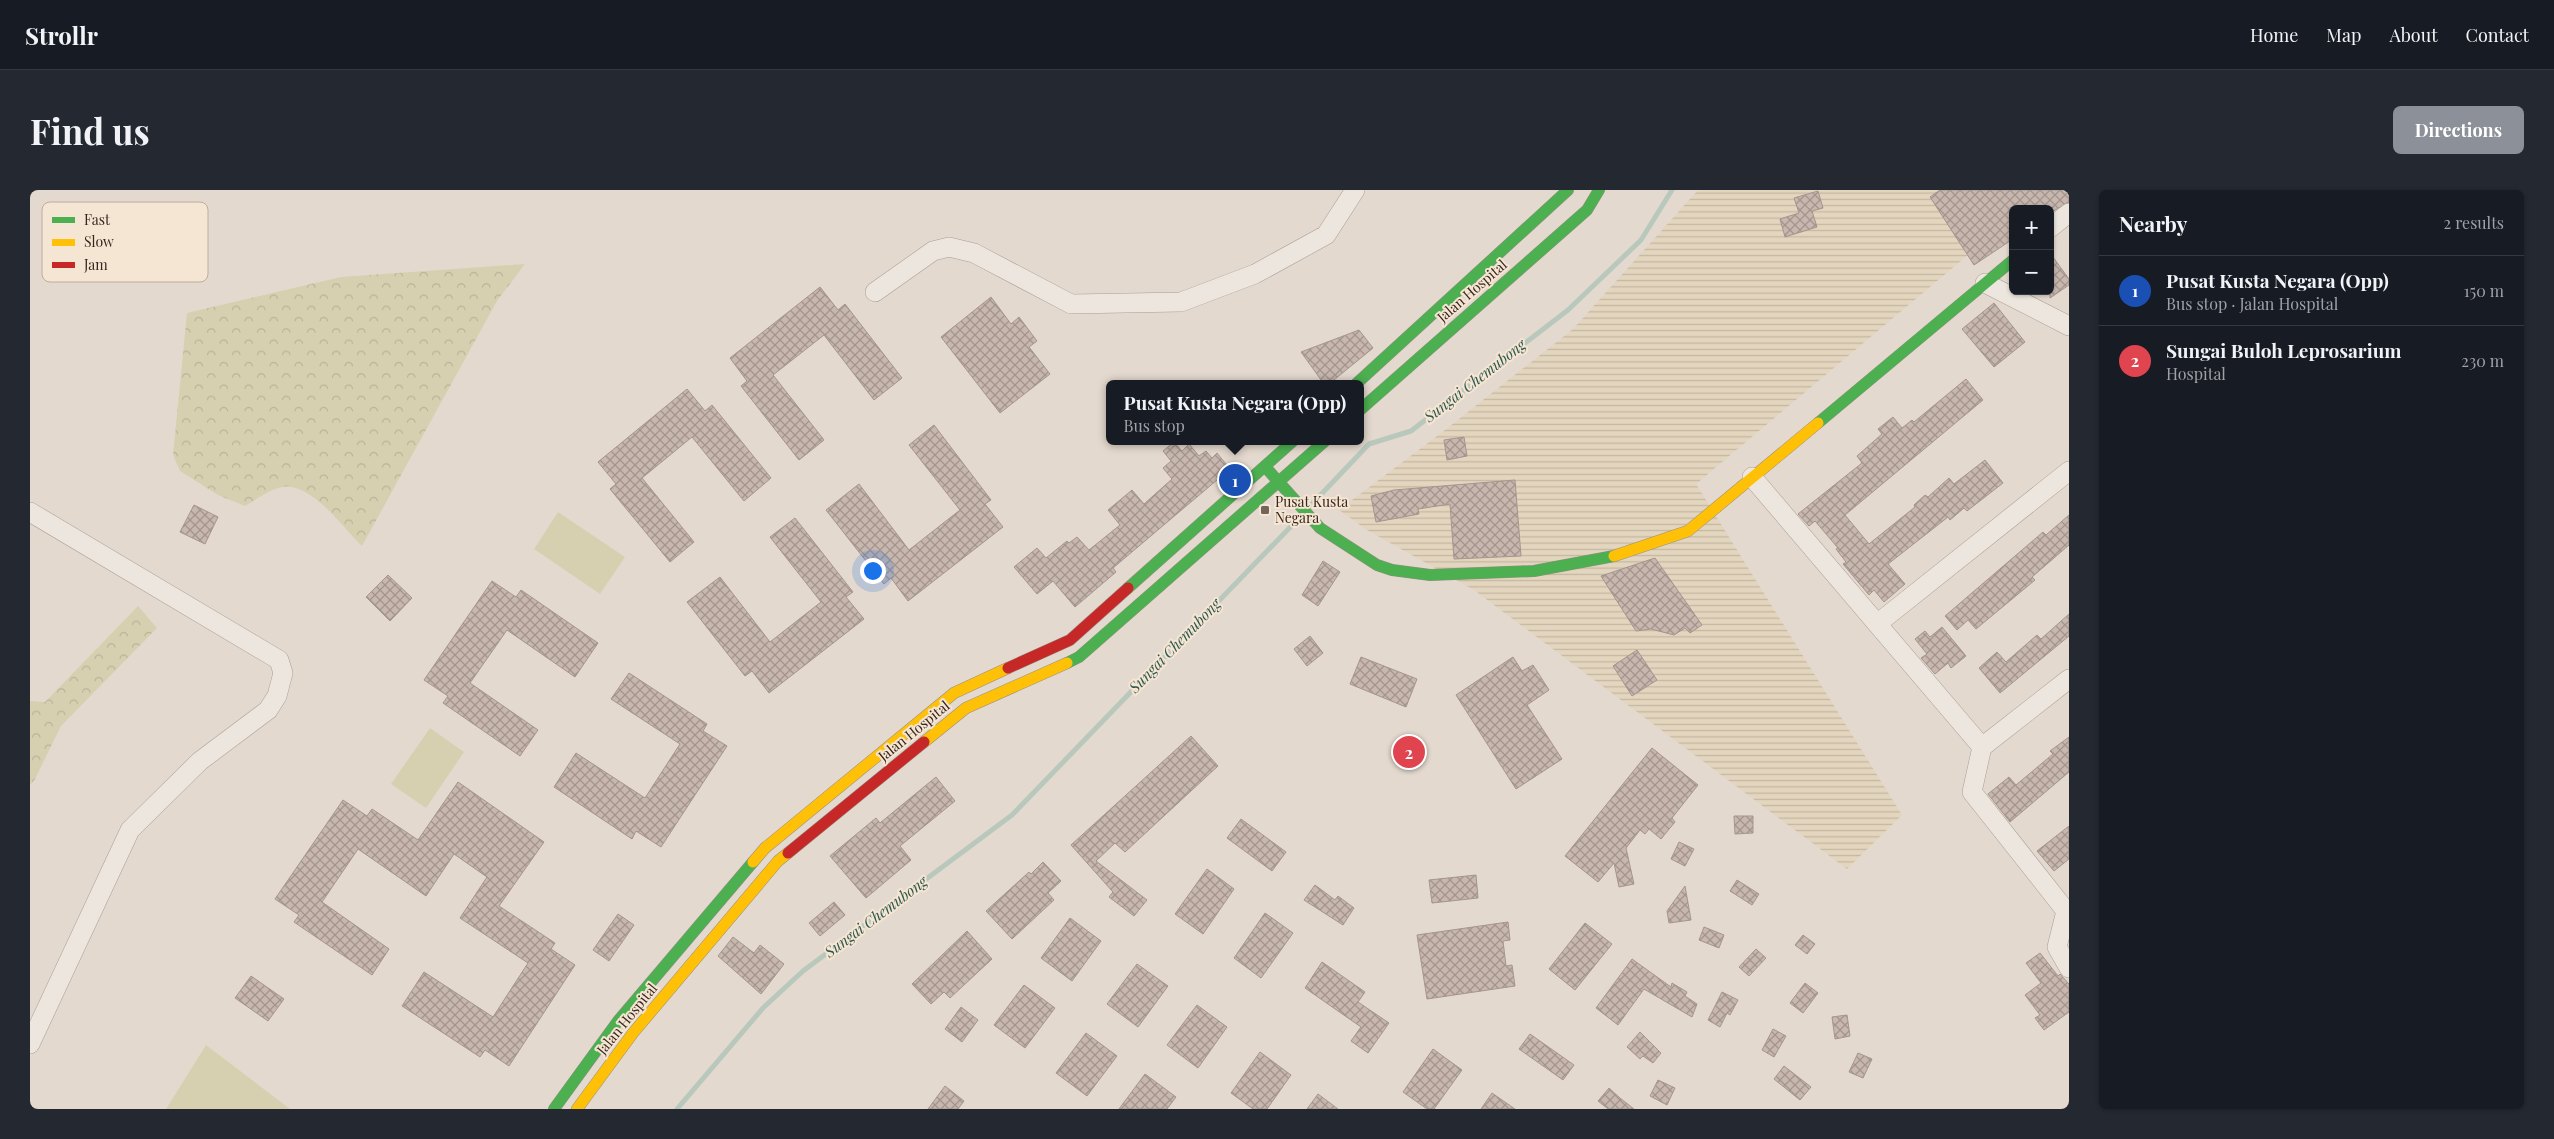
<!DOCTYPE html>
<meta charset="utf-8">
<style>
:root{--surface:#171b24;--page:#242831;--text:#f1f3f6;--muted:#9ea1a6;--line:#363941;--accent:#8c9099}
body{margin:0;font-family:"Playfair Display",serif;background:var(--page);color:var(--text)}
.controls{position:absolute;right:15px;top:15px;display:grid;overflow:hidden;border-radius:8px;box-shadow:0 1px 4px #0004}
.controls button{width:45px;height:45px;display:grid;place-items:center;padding:0;border:0;border-bottom:1px solid var(--line);background:var(--surface);color:var(--text);font:25px sans-serif}
.you{position:absolute;left:842px;top:380px;width:18px;height:18px;margin:-12px;border:4px solid #fff;border-radius:50%;background:#1a73e8;box-shadow:0 0 0 8px #1a73e833}
.badge{display:grid;place-items:center;width:32px;height:32px;border-radius:50%;background:var(--accent);color:#fff;font-size:16px;font-weight:700}
.pin{position:absolute;translate:-50% -50%;border:2px solid #fff;box-shadow:0 1px 5px #0006}
.popup{position:absolute;left:1076px;top:190px;width:258px;height:65px;box-sizing:border-box;display:grid;place-content:center;border-radius:8px;background:var(--surface);filter:drop-shadow(0 1px 4px #0005);font-size:16px;white-space:nowrap;color:var(--muted)}
.popup b{font-size:19px;color:var(--text)}
.popup::after{content:'';position:absolute;left:50%;top:100%;margin-left:-10px;border:10px solid transparent;border-top-color:var(--surface)}
.list{margin:0;padding:0;list-style:none}
h2{display:flex;justify-content:space-between;align-items:center;height:65px;margin:0;padding:0 20px;font-size:21px}
h2 small{font-size:16px;font-weight:400;color:var(--muted)}
.list li{display:grid;grid-template-columns:32px 1fr auto;gap:15px;align-items:center;box-sizing:border-box;height:70px;padding:0 20px;border-top:1px solid var(--line)}
.list b{display:block;font-size:19px;white-space:nowrap}
.list p{margin:0;font-size:16px;white-space:nowrap;color:var(--muted)}
.list em{font-size:16px;font-style:normal;color:var(--muted)}
.map{position:relative;flex:none;width:2039px;height:919px;overflow:hidden;border-radius:8px}
header{display:flex;align-items:center;gap:30px;box-sizing:border-box;height:70px;padding:0 25px;background:var(--surface);border-bottom:1px solid var(--line)}
header strong{font-size:24px}
nav{display:flex;gap:28px;margin-inline-start:auto;font-size:18px}
.intro{display:flex;align-items:center;justify-content:space-between;box-sizing:border-box;height:120px;padding:0 30px}
h1{margin:0;font-size:35px}
.button{padding:12px 22px;border-radius:8px;background:var(--accent);color:#fff;font-size:18px;font-weight:700}
main{display:flex;gap:30px;padding:0 30px}
aside{flex:1;background:var(--surface);border-radius:8px;box-shadow:0 1px 4px #0004}
.map>svg:first-child{display:block}
.farmland{fill:url(#farmland-rules)}
.green{fill:#d7d0b0}
.forest{fill:url(#forest-crowns)}
.lines{fill:none;stroke-linecap:round;stroke-linejoin:round}
.stream{stroke:#b9c8bc;stroke-width:5}
.building{fill:url(#building-cross-hatch);stroke:#a4958d}
.street-casing{stroke:#a99f96;stroke-width:20}
.fast-casing{stroke:#998e86;stroke-width:12}
.slow-casing{stroke:#998e86;stroke-width:12}
.jam-casing{stroke:#998e86;stroke-width:12}
.street{stroke:#ece6df;stroke-width:19}
.fast{stroke:#4caf50;stroke-width:11}
.slow{stroke:#ffc107;stroke-width:11}
.jam{stroke:#c62828;stroke-width:11}
.poi-dot{fill:#74655c;stroke:#f5e5d3;stroke-width:2}
.labels{text-anchor:middle;stroke-width:4;stroke-linejoin:round;paint-order:stroke}
.street-label{font-size:14px;fill:#38261e;stroke:#f5e5d3}
.poi-label{font-size:14px;fill:#38261e;stroke:#f5e5d3;text-anchor:start}
.water-label{font-size:15px;font-style:italic;fill:#2e584d;stroke:#f5e5d3}
.key{fill:#f5e5d3;stroke:#bcac9d;stroke-width:1}
.key-label{font-size:14px;fill:#38261e}
</style>
<header>
<strong>Strollr</strong>
<nav><a>Home</a><a>Map</a><a>About</a><a>Contact</a></nav>
</header>
<div class="intro"><h1>Find us</h1><a class="button">Directions</a></div>
<main>
<div class="map">
<svg width="2039" height="919" viewBox="0 0 2039 919">
<defs>
<pattern id="farmland-rules" width="6" height="5" patternUnits="userSpaceOnUse" patternTransform="scale(1.25)"><rect width="6" height="5" fill="#e3d5be"/><path d="M0 2.5h6" fill="none" stroke="#c4b7a3"/></pattern>
<pattern id="forest-crowns" width="20" height="18" patternUnits="userSpaceOnUse" patternTransform="scale(1.25)"><rect width="20" height="18" fill="#d7d0b0"/><path d="M2 6a3 3 0 1 1 6 0M12 15a3 3 0 1 1 6 0" fill="none" stroke="#b9b297"/></pattern>
<pattern id="building-cross-hatch" width="8" height="8" patternUnits="userSpaceOnUse" patternTransform="scale(1.25)"><rect width="8" height="8" fill="#c8b7ae"/><path d="M0 0l8 8M0 8l8-8" fill="none" stroke="#a3958d"/></pattern>
</defs>
<rect width="100%" height="100%" fill="#e4d9ce"/>
<!-- farmland -->
<path class="farmland" d="M1668,0H2014L1983,19V27L1666,294L1872,625L1817,679L1444,400L1337,340L1309,320L1415,240L1543,139Z"/>
<!-- green -->
<path class="green" d="M528,322L595,367L570,404L504,359Z
M400,538L434,562L396,618L361,594Z
M176,855L260,919H136Z"/>
<!-- forest -->
<path class="forest" d="M495,74L467,111L332,356C312,337 289,302 261,297C247,294 227,309 215,316L188,305L150,281L143,265L157,123L311,87Z
M108,416L127,438L31,536L5,589L0,595V511L15,512Z"/>
<g class="lines">
<!-- stream -->
<path class="stream" d="M1281,315L1339,254L1381,241L1538,120L1611,50L1642,0
M647,919L733,818L773,781L982,625L1270,327"/>
</g>
<!-- building -->
<path class="building" d="M1910,0H2039V12L2020,23V19H1983V49L1944,75L1900,7Z
M1788,1L1793,18L1782,21L1787,37L1755,47L1750,29L1769,23L1764,8Z
M2020,63L2039,89V95L2020,108Z
M790,97L808,120L815,114L872,188L844,210L794,145L743,185L794,250L769,270L711,196L717,191L700,168Z
M961,107L981,134L989,127L1007,151L999,157L1020,184L970,223L911,147Z
M1964,113L1995,152L1964,177L1932,139Z
M1329,140L1343,158L1299,194H1294L1271,162Z
M1936,189L1953,210L1815,325L1839,354L1885,317L1884,315L1895,305L1898,307L1919,288L1924,294L1955,270L1973,293L1937,321L1934,318L1920,330L1918,327L1858,374L1875,394L1854,412L1844,400L1839,405L1813,374L1816,372L1806,359L1808,358L1785,331L1779,336L1768,324L1832,273L1827,266L1852,244L1848,239L1863,227L1872,238L1882,230L1884,232Z
M657,199L675,221L682,215L741,288L714,311L662,247L612,288L664,352L640,372L580,299L586,294L568,272Z
M904,235L961,310L955,314L973,337L878,411L861,388L854,394L796,320L829,294L879,360L930,320L879,255Z
M1434,247L1437,266L1417,270L1414,250Z
M1144,252L1152,261L1159,254L1169,266L1176,261L1182,268L1187,263L1200,279L1083,378L1086,382L1045,417L1023,391L1007,404L984,377L1007,358L1016,368L1037,351L1039,353L1047,347L1059,360L1090,335L1078,320L1102,300L1114,314L1142,289L1133,278L1141,271L1133,261Z
M1485,290L1491,366L1424,369L1420,314L1388,319L1389,324L1346,332L1341,306L1364,300Z
M164,315L188,327L175,354L150,342Z
M2039,325V355L2002,387L2005,390L1946,439L1938,430L1927,440L1915,426L2013,342L2016,345Z
M765,328L823,402L816,407L834,429L739,503L722,481L715,486L657,412L690,387L740,452L791,412L740,347Z
M1625,368L1672,435L1660,443L1655,438L1644,445L1621,439L1606,441L1571,386Z
M1293,371L1310,382L1288,416L1272,405Z
M358,385L382,408L360,431L336,407Z
M462,391L486,407L491,400L568,453L545,487L477,440L440,493L508,540L490,566L413,513L418,506L394,490Z
M2039,424V446L1970,503L1949,478L1967,462L1976,472L2007,445L2011,449Z
M1912,437L1936,466L1921,478L1918,473L1905,484L1891,468L1897,464L1885,449L1895,441L1900,447Z
M1280,446L1293,463L1277,476L1264,459Z
M1607,460L1627,490L1602,506L1583,476Z
M1331,467L1387,489L1376,517L1320,494Z
M1483,467L1492,481L1503,475L1519,500L1497,515L1532,569L1486,599L1426,505Z
M599,483L677,534L673,541L697,556L631,657L606,641L602,649L524,597L546,563L615,608L650,554L581,509Z
M1161,546L1188,576L1095,662L1085,653L1066,671L1117,710L1104,726L1079,707L1083,702L1041,655Z
M2039,547V582L1980,632L1958,604L1979,587L1986,595L2023,564L2020,561Z
M1622,558L1668,595L1642,628L1645,632L1631,649L1619,639L1615,644L1610,640L1596,658L1604,694L1589,697L1584,673L1568,692L1535,666Z
M906,587L925,611L870,656L881,670L836,708L800,666L846,628L850,633Z
M428,592L514,652L469,716L525,753L521,759L545,775L479,876L455,860L450,867L372,816L394,782L463,827L498,773L430,728L457,687L424,664L396,706L328,659L292,712L359,759L342,785L264,732L269,725L245,709L313,610L337,626L342,619L388,650Z
M1704,626H1723V643L1705,644Z
M1211,629L1256,662L1242,681L1197,648Z
M2039,636V669L2024,681L2007,661Z
M1649,652L1664,659L1655,676L1641,669Z
M1013,672L1031,691L1018,703L1024,710L982,749L956,721L999,682L1001,684Z
M1177,679L1204,699L1173,744L1145,724Z
M1446,685L1448,708L1402,713L1399,690Z
M1707,690L1729,704L1722,715L1700,701Z
M1285,695L1305,710L1308,706L1324,718L1313,735L1274,710Z
M1655,696L1661,730L1639,733L1637,721Z
M804,712L815,725L790,746L779,733Z
M1235,723L1263,743L1231,788L1204,768Z
M588,724L604,735L579,771L563,760Z
M1040,728L1071,751L1042,791L1011,768Z
M1478,732L1480,750L1473,751L1476,776L1482,775L1485,796L1397,809L1387,745Z
M1555,733L1582,754L1545,800L1519,779Z
M1674,737L1694,745L1689,758L1669,750Z
M937,741L962,769L920,808L914,802L901,814L882,794Z
M1773,745L1785,754L1777,764L1765,755Z
M703,747L724,763L730,755L754,774L731,804L688,766Z
M1726,759L1736,768L1719,786L1709,777Z
M2010,763L2028,786L2030,784L2039,794V822L2014,840L2005,828L2010,825L1995,805L2011,793L1996,773Z
M1602,769L1641,797L1642,793L1657,802L1655,806L1667,814L1662,827L1614,799L1588,835L1566,818Z
M1292,772L1335,802L1328,812L1359,833L1338,863L1321,851L1331,837L1275,798Z
M1107,774L1138,796L1108,837L1077,814Z
M221,786L254,809L238,831L205,808Z
M1775,793L1788,803L1773,823L1760,813Z
M994,795L1025,818L995,858L964,835Z
M1692,802L1708,810L1700,825L1697,823L1690,837L1678,830Z
M1167,815L1197,837L1168,878L1137,855Z
M931,817L948,830L932,852L915,839Z
M1817,825L1820,846L1805,849L1802,827Z
M1743,839L1756,846L1744,867L1732,860Z
M1610,842L1631,863L1623,873L1613,866L1610,869L1597,857Z
M1056,843L1087,866L1057,906L1026,883Z
M1500,844L1544,875L1533,890L1489,859Z
M1403,859L1432,880L1404,919H1397L1373,902Z
M1230,862L1261,885L1237,919H1223L1201,903Z
M1828,863L1842,869L1833,888L1819,882Z
M1754,876L1781,897L1770,910L1744,889Z
M1115,884L1146,907L1137,919H1089Z
M1628,890L1645,898L1637,915L1620,906Z
M915,896L934,911L928,919H898Z
M1579,898L1590,908L1604,919H1578L1568,911Z
M1462,903L1485,919H1451Z
M1288,904L1308,919H1277Z"/>
<g class="lines">
<defs>
<path id="street" d="M2020,38L2039,23
M1955,93L2039,136
M845,102L903,61L919,57L944,63L1041,114L1151,112L1225,84L1296,45L1325,0
M1722,287L1952,557L1942,602L2036,721L2027,757L2039,778
M0,322L249,470L253,483L247,506L238,520L170,571L100,640L0,854
M1847,434L2039,281
M1952,557L2039,489"/>
<path id="fast" d="M1326,194L1538,0
M1330,220L1557,20L1569,0
M1788,233L1983,70
M1238,280L1290,338L1347,375L1362,380L1400,385L1504,381L1584,366
M1098,398L1263,251
M1037,473L1049,467L1295,251
M524,919L588,831L723,672"/>
<path id="slow" d="M1584,366L1658,341L1788,233
M894,552L936,518L1037,473
M723,672L735,658L924,503L978,478
M547,919L603,843L748,671L758,663"/>
<path id="jam" d="M978,478L1040,450L1098,398
M758,663L894,552"/>
</defs>
<!-- street casing -->
<use href="#street" class="street-casing"/>
<!-- fast casing -->
<use href="#fast" class="fast-casing"/>
<!-- slow casing -->
<use href="#slow" class="slow-casing"/>
<!-- jam casing -->
<use href="#jam" class="jam-casing"/>
<!-- street -->
<use href="#street" class="street"/>
<!-- fast -->
<use href="#fast" class="fast"/>
<!-- slow -->
<use href="#slow" class="slow"/>
<!-- jam -->
<use href="#jam" class="jam"/>
</g>
<!-- markers -->
<rect class="poi-dot" x="1230" y="315" width="10" height="10" rx="2.5"/>
<g class="labels">
<!-- street labels -->
<g class="street-label">
<text transform="translate(1442 101) rotate(-41)" y="5">Jalan Hospital</text>
<text transform="translate(884 541) rotate(-39)" y="5">Jalan Hospital</text>
<text transform="translate(597 829) rotate(-51)" y="5">Jalan Hospital</text>
</g>
<!-- poi labels -->
<g class="poi-label">
<text x="1245" y="317">Pusat Kusta<tspan x="1245" dy="16">Negara</tspan></text>
</g>
<!-- water labels -->
<g class="water-label">
<text transform="translate(1445 191) rotate(-38)" y="5">Sungai Chemubong</text>
<text transform="translate(1145 456) rotate(-46)" y="5">Sungai Chemubong</text>
<text transform="translate(846 727) rotate(-37)" y="5">Sungai Chemubong</text>
</g>
</g>
<!-- legend -->
<rect x="12" y="12" width="166" height="80" rx="8" class="key"/>
<rect x="22" y="27" width="23" height="6" fill="#4caf50"/>
<rect x="22" y="49" width="23" height="7" fill="#ffc107"/>
<rect x="22" y="72" width="23" height="6" fill="#c62828"/>
<g class="key-label">
<text x="54" y="35">Fast</text>
<text x="54" y="57">Slow</text>
<text x="54" y="80">Jam</text>
</g>
</svg>
<div class="controls">
<button>+</button>
<button>−</button>
</div>
<div class="you"></div>
<div class="pin badge" style="left:1205px;top:290px;background:#1a4fb4">1</div>
<div class="popup"><b>Pusat Kusta Negara (Opp)</b>Bus stop</div>
<div class="pin badge" style="left:1379px;top:562px;background:#e0444e">2</div>
</div>
<aside>
<h2>Nearby<small>2 results</small></h2>
<ul class="list">
<li><span class="badge" style="background:#1a4fb4">1</span><div><b>Pusat Kusta Negara (Opp)</b><p>Bus stop · Jalan Hospital</p></div><em>150 m</em></li>
<li><span class="badge" style="background:#e0444e">2</span><div><b>Sungai Buloh Leprosarium</b><p>Hospital</p></div><em>230 m</em></li>
</ul>
</aside>
</main>
